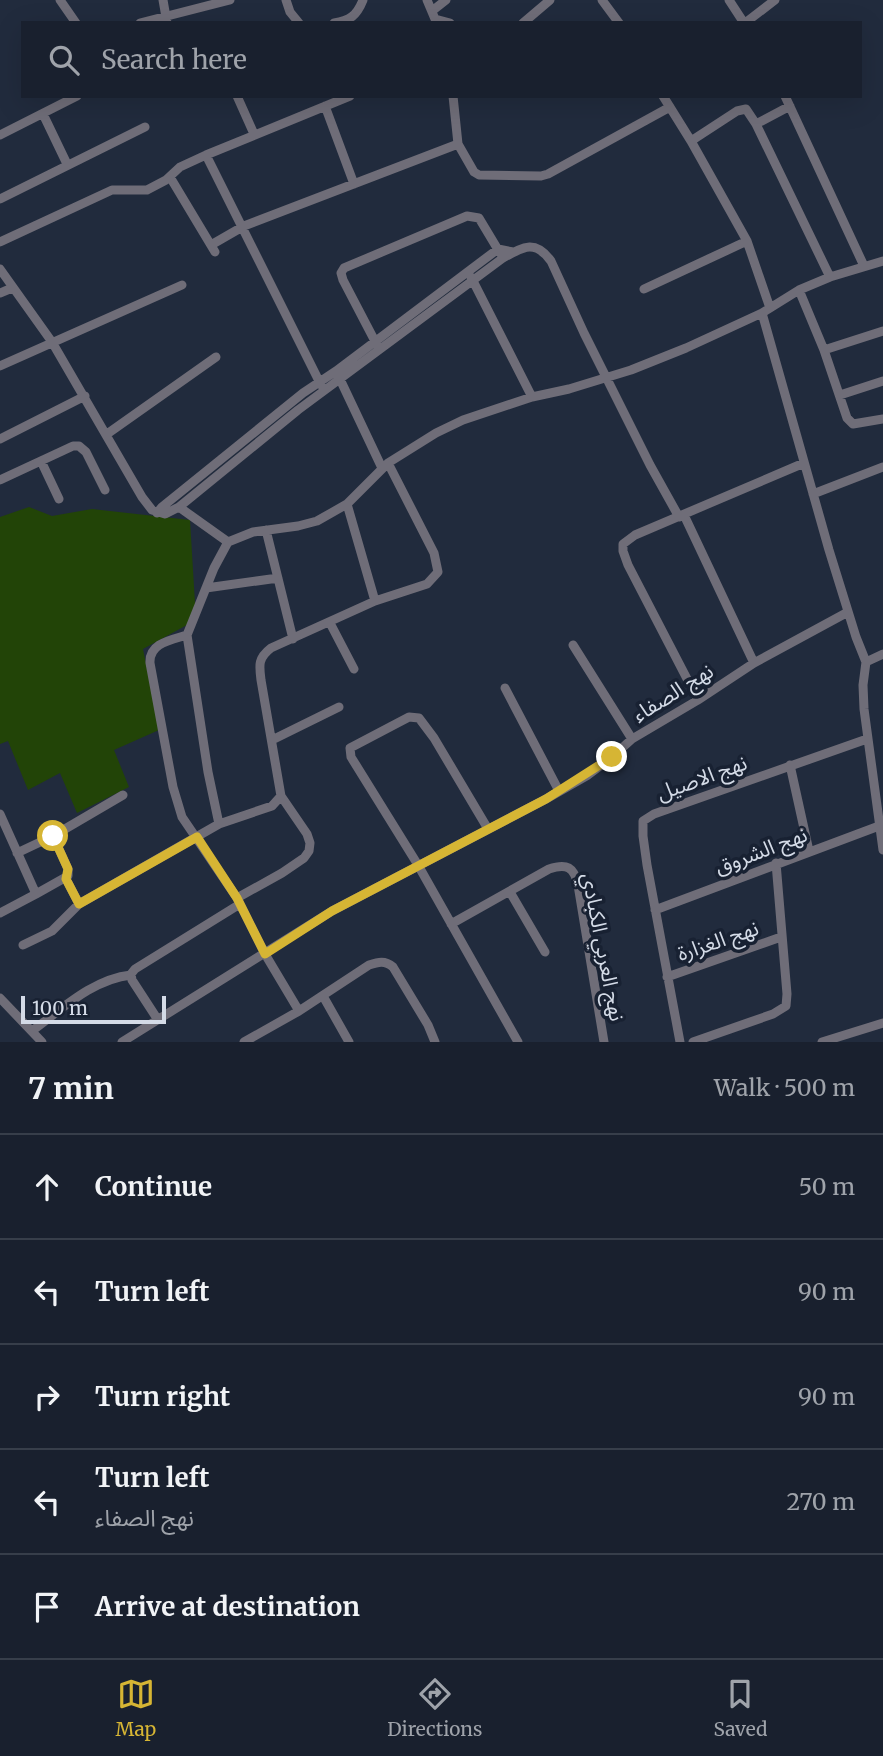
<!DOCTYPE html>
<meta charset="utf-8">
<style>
:root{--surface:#19202e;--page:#222836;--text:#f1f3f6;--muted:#9fa3aa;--line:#373e4a;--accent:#d6b534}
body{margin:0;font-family:Merriweather,"Noto Sans Arabic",serif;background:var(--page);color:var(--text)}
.scale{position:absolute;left:21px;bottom:18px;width:145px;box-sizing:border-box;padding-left:7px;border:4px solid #d4dbe7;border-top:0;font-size:19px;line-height:24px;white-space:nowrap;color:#d4dbe7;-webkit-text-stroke:5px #182132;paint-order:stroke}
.stop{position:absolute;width:21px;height:21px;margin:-16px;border:5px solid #d6b534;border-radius:50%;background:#fff}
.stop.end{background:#d6b534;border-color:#fff;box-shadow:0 2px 7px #0008}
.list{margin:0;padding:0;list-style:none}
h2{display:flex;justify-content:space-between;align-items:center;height:91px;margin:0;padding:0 28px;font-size:30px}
h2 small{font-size:23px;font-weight:400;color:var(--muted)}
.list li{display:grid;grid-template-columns:46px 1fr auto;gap:21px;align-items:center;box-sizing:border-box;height:105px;padding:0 28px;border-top:2px solid var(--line)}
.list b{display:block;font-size:26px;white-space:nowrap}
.list p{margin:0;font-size:23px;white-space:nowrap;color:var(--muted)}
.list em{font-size:23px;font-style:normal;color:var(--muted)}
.icon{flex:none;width:38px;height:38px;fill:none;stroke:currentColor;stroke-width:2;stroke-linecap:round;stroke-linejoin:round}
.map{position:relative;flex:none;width:883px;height:1042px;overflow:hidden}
.search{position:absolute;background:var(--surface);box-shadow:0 7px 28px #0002;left:21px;right:21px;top:21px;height:77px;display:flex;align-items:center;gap:18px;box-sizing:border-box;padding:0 24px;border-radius:0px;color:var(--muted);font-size:26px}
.sheet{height:616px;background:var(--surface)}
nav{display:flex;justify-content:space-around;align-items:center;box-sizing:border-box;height:98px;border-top:2px solid var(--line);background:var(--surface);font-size:19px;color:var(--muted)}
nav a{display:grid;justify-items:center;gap:4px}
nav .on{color:var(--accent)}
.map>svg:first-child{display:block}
.green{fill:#224407}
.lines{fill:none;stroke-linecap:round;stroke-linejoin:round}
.street{stroke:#6f6d78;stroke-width:9}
.route{stroke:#d6b534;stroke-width:9}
.labels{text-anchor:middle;stroke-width:7;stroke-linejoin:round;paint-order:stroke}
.street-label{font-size:21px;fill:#d4dbe7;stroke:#182132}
</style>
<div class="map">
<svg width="883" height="1042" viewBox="0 0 883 1042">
<rect width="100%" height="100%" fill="#212b3d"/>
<!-- green -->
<path class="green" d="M29,507L52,516L92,509L190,520L196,620L143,649L159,730L114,750L129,787L77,813L60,773L28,790L8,741L0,744V517Z"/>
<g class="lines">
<!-- street -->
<path class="street" d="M60,0L76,23
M163,0L167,23
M286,0L290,12L299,23
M427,0L435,19L450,23
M602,0L619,23
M729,0L744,23
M432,11L446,0
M140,23L230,0
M334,23C350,21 357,15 363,0
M523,23L550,0
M745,23L775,0
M237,96L254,134
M663,96L691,141L747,241L770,308
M785,96L864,266
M325,106L354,184
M43,114L67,164
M756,124L790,106
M0,135L77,96
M691,141L737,111L746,109L756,124L830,277
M458,144L474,172L479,175L541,176L548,174L670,107
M206,155L321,385
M170,177L215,252
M0,199L145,127
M0,242L112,190H147L166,180L180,167L206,155L350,96
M211,245L244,226L458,144L453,96
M0,269L52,342L142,497L152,510L165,514L179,507L298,410L503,258C523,247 535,239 551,261L584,333L650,465L679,517
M471,277L532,397
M644,289L747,241
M799,290L824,350L847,418L853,424L883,419
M0,293L12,288
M762,313L829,550L856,637L866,662L863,685L864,709L883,850
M378,347L343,280L341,273L344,268L467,216L479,218L500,253
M824,350L883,331
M0,366L182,285
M338,375L382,468
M840,395L883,381
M107,434L216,357
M0,439L85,396
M41,461L59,499
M0,480L73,446H79L86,452L105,490
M813,494L883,467
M347,504L375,601
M179,507L228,542
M157,513L162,507L303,393L336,371L498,249L513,252
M684,515L754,663
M266,530L293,639
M206,588L278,578
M330,623L354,669
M187,635L208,772L219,824
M573,645L632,739
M866,662L883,654
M505,688L559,791
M698,700L628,565L623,551V544L635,535L804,463
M272,740L339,707
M790,765L809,851
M0,814L36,894L0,913
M488,829L434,738L419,718L409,717L350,748L351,757L418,865L518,1042
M17,853L53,836L123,795
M66,879L79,904L219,824L272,806L281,796
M510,892L545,952
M36,894L68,876V869L53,836
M237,898L282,873L304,858L309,851L310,843L307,834L281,796L261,680C259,665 258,658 271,648L375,601L427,584L438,572L434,553L388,463
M655,910L879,826
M451,924L549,869C567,863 574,867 578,885L604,1042
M23,945L52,931L79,904
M667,977L781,937
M323,996L349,1042
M0,998L42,1042
M299,1011L265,954L237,898L182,817L173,787L150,663C149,643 171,640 187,635L214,568L228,542L253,532L298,526L317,521L347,504L388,463L436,433L463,420L532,397L569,389L631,370L686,348L762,313L799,290L830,277L883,261
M158,1020L132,980L131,974L135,969L240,904
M32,1031C62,1009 93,979 131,975
M122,1042L332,911L546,799L588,775L612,757L632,739L698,700L754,663L848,612
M244,1042L299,1011L369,965C378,962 385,960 393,967L428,1025L435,1042
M680,1042L647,865L643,836V821L654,814L867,739
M693,1042L773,1014L786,1006L787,994L776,863
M822,1042L883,1023"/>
</g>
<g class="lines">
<!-- route -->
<path class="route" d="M53,836L68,869L66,879L79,904L197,837L237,898L265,954L332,911L546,799L612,757"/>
</g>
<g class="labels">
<!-- street labels -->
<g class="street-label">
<text transform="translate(673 693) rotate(-32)" y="7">نهج الصفاء</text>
<text transform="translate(702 778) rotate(-20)" y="7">نهج الاصيل</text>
<text transform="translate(761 851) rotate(-21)" y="7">نهج الشروق</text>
<text transform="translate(718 941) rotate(-19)" y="7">نهج الغزارة</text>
<text transform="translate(603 947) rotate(79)" y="7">نهج العربي الكبادي</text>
</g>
</g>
</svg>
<div class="scale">100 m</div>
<div class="stop" style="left:53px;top:836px"></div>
<div class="stop end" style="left:612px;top:757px"></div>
<div class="search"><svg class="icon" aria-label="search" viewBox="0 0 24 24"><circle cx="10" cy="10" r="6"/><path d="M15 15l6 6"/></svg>Search here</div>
</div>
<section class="sheet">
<h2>7 min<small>Walk · 500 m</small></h2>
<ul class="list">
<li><svg class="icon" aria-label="ahead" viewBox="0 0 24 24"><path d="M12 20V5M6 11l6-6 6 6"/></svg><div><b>Continue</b></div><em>50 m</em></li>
<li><svg class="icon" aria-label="left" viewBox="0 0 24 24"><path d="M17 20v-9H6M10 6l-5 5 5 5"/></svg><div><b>Turn left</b></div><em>90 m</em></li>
<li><svg class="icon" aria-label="right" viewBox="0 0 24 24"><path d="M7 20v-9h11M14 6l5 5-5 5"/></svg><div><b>Turn right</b></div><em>90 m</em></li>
<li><svg class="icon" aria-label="left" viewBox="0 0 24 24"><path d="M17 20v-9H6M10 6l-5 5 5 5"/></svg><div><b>Turn left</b><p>نهج الصفاء</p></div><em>270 m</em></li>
<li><svg class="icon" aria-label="arrive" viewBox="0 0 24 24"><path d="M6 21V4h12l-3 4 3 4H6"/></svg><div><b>Arrive at destination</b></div></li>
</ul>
</section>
<nav>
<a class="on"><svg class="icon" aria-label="map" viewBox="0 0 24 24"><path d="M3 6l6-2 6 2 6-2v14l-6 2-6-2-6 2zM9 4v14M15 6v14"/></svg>Map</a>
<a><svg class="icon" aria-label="directions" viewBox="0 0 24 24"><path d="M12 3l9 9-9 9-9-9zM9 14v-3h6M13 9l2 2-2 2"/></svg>Directions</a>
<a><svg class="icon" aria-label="saved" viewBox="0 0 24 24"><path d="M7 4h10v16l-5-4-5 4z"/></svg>Saved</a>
</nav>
